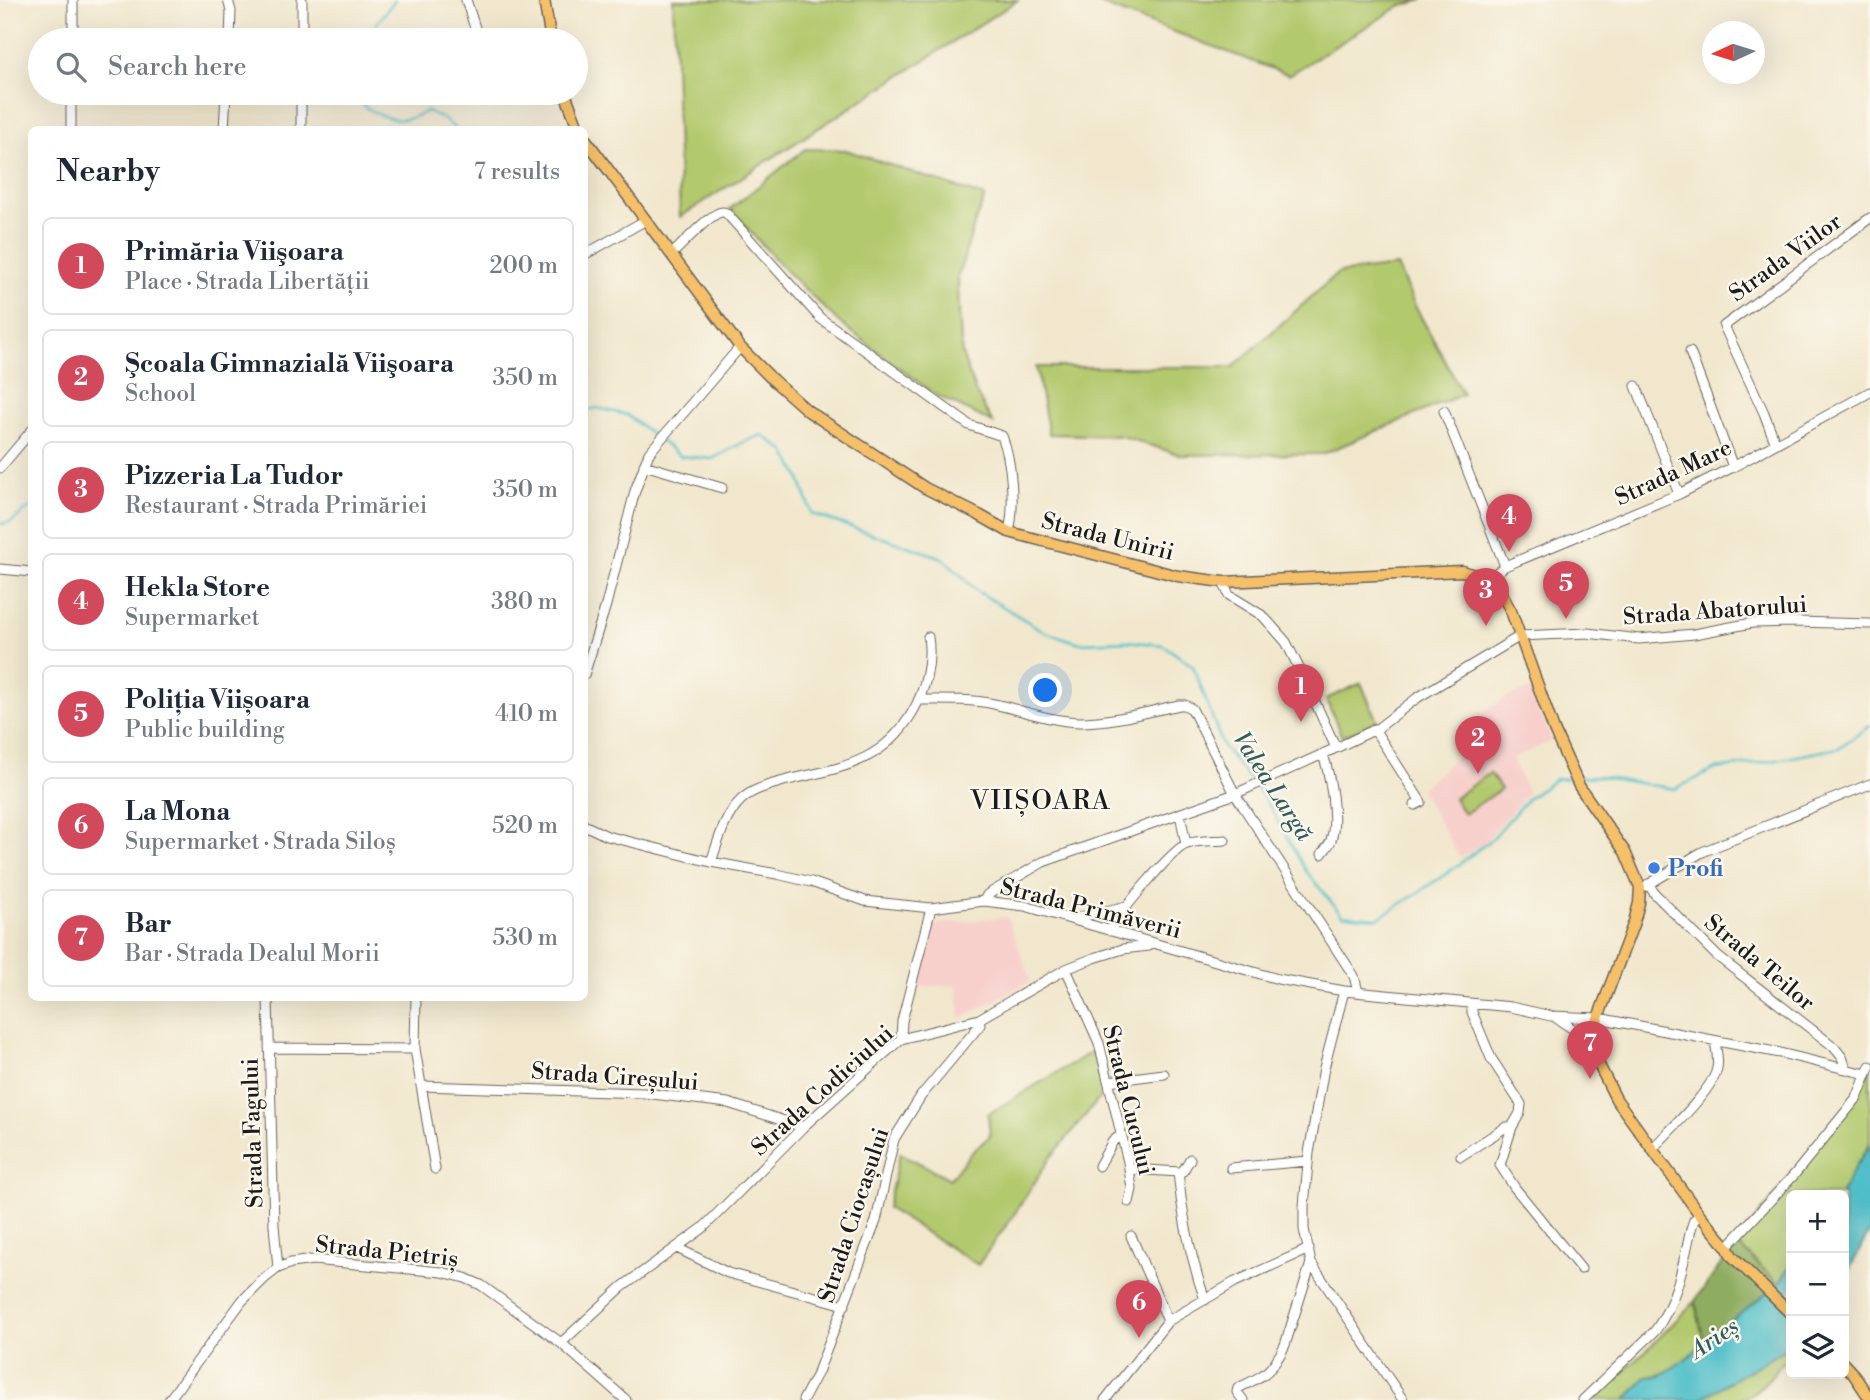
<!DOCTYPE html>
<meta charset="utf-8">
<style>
:root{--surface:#fff;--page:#f2f2f3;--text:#1f2937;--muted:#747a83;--line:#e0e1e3;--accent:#d1495b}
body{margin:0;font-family:"Libre Bodoni",serif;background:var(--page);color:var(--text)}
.controls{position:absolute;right:21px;bottom:21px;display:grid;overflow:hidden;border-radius:10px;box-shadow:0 7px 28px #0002}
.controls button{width:63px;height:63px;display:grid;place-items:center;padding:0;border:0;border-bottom:2px solid var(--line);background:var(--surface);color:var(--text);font:35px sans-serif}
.compass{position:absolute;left:1702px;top:21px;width:63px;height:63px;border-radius:50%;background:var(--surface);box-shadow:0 7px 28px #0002;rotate:266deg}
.you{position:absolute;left:1046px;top:691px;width:24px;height:24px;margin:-18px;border:5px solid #fff;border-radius:50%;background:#1a73e8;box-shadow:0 0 0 10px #1a73e833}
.badge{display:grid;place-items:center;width:46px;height:46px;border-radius:50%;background:var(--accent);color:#fff;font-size:23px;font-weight:700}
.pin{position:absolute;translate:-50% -58px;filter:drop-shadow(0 2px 4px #0008)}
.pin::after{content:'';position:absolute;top:37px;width:24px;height:21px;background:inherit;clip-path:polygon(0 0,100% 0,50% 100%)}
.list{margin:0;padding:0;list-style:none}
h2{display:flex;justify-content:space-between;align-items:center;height:91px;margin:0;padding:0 28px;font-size:30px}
h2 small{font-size:23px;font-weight:400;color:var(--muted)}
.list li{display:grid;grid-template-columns:46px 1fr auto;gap:21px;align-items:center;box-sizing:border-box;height:98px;margin:0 14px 14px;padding:0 14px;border:2px solid var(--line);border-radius:10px}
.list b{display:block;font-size:26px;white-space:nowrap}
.list p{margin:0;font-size:23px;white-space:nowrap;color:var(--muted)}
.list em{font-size:23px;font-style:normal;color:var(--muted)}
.icon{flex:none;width:38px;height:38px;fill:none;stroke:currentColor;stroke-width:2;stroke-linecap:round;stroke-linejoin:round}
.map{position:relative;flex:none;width:1870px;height:1400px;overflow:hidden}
.search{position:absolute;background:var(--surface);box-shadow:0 7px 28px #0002;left:28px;top:28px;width:560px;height:77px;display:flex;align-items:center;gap:18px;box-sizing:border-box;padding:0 24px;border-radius:38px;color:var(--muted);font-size:26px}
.panel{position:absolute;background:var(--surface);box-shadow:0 7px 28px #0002;left:28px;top:126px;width:560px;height:875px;border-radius:10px}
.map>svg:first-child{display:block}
.built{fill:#f7d0cc}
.green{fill:#b3c96e;stroke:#687245;stroke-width:2}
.forest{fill:#8ead61;stroke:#55643e;stroke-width:2}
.water{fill:#51bfc9;stroke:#366e72;stroke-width:2}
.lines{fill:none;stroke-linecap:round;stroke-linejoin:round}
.stream{stroke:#51bfc9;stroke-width:2.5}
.minor-casing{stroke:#67635a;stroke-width:11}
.major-casing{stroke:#67635a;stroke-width:13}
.minor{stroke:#fff;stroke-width:9}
.major{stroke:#f6c06b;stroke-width:10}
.shop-dot{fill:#3f7fe0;stroke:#fbf7ec;stroke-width:2.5}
.labels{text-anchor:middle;stroke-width:5;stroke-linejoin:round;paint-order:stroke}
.street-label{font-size:23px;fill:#1c1c1c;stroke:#fbf7ec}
.shop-label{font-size:23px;font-weight:bold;fill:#366cbe;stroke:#fbf7ec;text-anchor:start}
.water-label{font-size:24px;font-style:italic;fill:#315d61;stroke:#fbf7ec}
.quarter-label{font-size:26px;letter-spacing:2px;fill:#1c1c1c;stroke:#fbf7ec}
</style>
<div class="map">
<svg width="1870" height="1400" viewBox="0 0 1870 1400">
<rect width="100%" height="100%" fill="#fbf7ec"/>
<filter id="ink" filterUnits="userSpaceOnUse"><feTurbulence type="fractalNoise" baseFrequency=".0143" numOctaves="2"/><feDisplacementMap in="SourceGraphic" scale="14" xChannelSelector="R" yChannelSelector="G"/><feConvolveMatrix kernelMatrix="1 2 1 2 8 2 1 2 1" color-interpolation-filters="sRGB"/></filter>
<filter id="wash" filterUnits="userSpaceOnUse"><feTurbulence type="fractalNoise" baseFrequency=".00686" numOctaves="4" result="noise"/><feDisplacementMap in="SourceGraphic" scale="28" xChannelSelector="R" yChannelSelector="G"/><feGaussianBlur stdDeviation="1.57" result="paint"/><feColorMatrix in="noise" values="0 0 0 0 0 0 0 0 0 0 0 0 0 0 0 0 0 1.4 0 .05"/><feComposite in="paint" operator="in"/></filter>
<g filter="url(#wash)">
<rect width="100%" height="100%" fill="#f1e7cd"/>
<!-- built -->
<path class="built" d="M1531,689L1552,741L1512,759L1528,793L1484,843L1460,858L1420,789L1488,730L1478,714L1512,695Z
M1007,917L1031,981L960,1019L957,985L917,987L931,925Z"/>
<!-- green -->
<path class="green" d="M673,0H1018L680,217Z
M1089,0H1424L1400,6L1289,75Z
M805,149L846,150L985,197L976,219L958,277L959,311L962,354L976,393L993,423L934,394L840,323L786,271L730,209Z
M1397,266L1415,306L1463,394L1323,454L1180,455L1122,436L1049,434L1036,367H1233L1338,273Z
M1361,683L1377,721L1342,737L1326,699Z
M1490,773L1501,789L1464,814L1454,798Z
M1093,1051L1104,1093L1050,1158L1017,1210L978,1265L887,1208L900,1153L950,1179L971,1153L990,1136L988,1114Z
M1870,1068V1144L1857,1164L1840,1195H1791V1264L1779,1284L1736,1243L1854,1099Z
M1695,1301L1704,1342C1688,1358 1670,1376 1646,1377L1626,1400H1595L1651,1346Z
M1791,1346V1353C1778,1368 1758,1396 1737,1400C1725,1400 1710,1400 1698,1400Z"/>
<!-- forest -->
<path class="forest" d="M1736,1243L1779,1284L1704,1342L1695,1301Z"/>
<!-- water -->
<path class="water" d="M1870,1144V1230L1844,1280V1195H1840L1857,1164Z
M1791,1264V1346L1698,1400H1626L1646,1377L1660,1376L1690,1356L1704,1342L1779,1284Z"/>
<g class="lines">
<!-- stream -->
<path class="stream" d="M364,40L395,0
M353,93C359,108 389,122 406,119C413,118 421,114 427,111L445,120L457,130
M584,411L597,408L627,415L680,456L712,459L744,442L762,435L785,451L799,476L812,514L943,558L977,591L1045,632L1080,643L1126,641L1163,645L1193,666L1223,746L1265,798L1306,871L1342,915L1378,918L1404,902L1449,872L1494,837L1527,799L1556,779L1571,778
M0,524L11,522L32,506
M1578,778L1597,776L1675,789L1716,769L1767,762L1838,748L1870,726"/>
</g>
</g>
<g filter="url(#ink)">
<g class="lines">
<defs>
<path id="minor" d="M228,0L231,11L230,40
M466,0L479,40
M73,40V0
M302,40V0
M71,130V93
M224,130L226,93
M301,130V93
M672,254C681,246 712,211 723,212C725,212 727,214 728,215L820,318L969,425L1002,436C1012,461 1015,507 1009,532
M584,255L646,220
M1690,352L1733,467
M1636,386L1679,494
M1444,411L1505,566
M1775,442L1764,413L1724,326L1870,218
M644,465L722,488
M0,468L32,430
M0,569L32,572
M1488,579L1505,566L1679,494L1733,467L1870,392
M1223,582L1229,595L1263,616L1286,642L1305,680L1336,748
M584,675L606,605L635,491L649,453L740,347
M919,700C944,700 970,699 994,704C1022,710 1050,721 1079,722C1113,722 1146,712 1179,705H1185L1192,709L1235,794L1354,976L1358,992
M1374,729L1421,802L1415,805
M1180,814L1186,844
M584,825L607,836L711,862L777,874L811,882L865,901L931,908L984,901L1025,906L1278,979L1344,991L1511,1007L1551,1016L1598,1018L1780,1053L1866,1074
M1322,854C1325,849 1330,845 1331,840C1338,820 1330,774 1323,755
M711,862C718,842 725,815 741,800C752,789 770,785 784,781C837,768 881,765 912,713C925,691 932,663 928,637
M1648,884L1655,894L1717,956L1833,1046L1842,1057L1846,1069
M1646,886L1702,852L1870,784
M984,901L987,895L1043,862L1235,794L1336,748L1378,728L1417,698L1520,636L1587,633L1639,639L1694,634L1752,623L1796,622L1870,624
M1072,919L1127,906
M1110,931C1116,917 1173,848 1187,844C1198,840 1213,841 1225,840
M1066,969L1099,1043L1128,1162L1132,1189L1129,1202
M268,998L274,1226L278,1268
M416,998L415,1049L435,1169
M1472,1004V1012L1491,1058L1521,1104L1520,1113L1512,1127L1500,1165L1515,1188L1581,1269
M1556,1018L1576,1031L1595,1053
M901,1039L902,1021L931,908
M269,1048L415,1049
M1108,1081L1164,1074
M421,1086L644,1093L728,1103L803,1127
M1652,1149C1668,1132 1714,1089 1717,1068C1719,1059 1716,1049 1715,1041
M1461,1156L1506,1127H1512
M1099,1166L1113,1141L1121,1135
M1231,1168L1308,1161
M1129,1169L1180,1172L1183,1171L1190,1159
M1178,1172C1182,1215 1191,1259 1205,1300
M1131,1236L1168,1321
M1727,1247L1794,1175L1857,1098L1870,1066
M677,1248L728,1273L845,1305
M1311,1263L1403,1400
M561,1343L622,1287L703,1228L803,1127L901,1039L979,1019L1066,969L1094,958L1123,949L1148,946L1152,943
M169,1400L242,1301L264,1279L278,1268L291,1263L313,1260L442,1272L465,1278L481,1285L561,1343L626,1400
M803,1400L818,1372L876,1221L894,1139L921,1096L980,1025L979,1019
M1105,1400L1168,1321L1235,1282L1309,1249
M1243,1400L1237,1392L1238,1388C1264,1376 1272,1372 1285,1345L1311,1263L1304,1229V1206L1309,1153L1324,1068L1344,991
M1583,1400L1655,1331C1677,1301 1683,1265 1691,1229L1694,1220L1700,1215"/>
<path id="major" d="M544,0L551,40
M565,93L579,130
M584,137L740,347L774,381L808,411L925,488L979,515L1009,532L1178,576L1223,582L1462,571L1488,579L1499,589L1511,611L1554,730L1579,786L1625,852L1640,887L1639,903L1634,922L1598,1018L1594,1040L1595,1053L1599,1065L1616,1099L1700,1215L1727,1247L1732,1256L1791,1314
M1844,1364L1854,1375L1870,1399"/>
</defs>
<!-- minor casing -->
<use href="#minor" class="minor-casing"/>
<!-- major casing -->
<use href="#major" class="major-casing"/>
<!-- minor -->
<use href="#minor" class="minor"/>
<!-- major -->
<use href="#major" class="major"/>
</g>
</g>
<!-- markers -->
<circle class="shop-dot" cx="1654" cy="868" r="7"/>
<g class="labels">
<!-- street labels -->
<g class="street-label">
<text transform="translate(1785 257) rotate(-36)" y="8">Strada Viilor</text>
<text transform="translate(1673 472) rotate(-25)" y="8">Strada Mare</text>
<text transform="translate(1108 536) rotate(14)" y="8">Strada Unirii</text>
<text transform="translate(1715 610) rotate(-4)" y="8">Strada Abatorului</text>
<text transform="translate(1091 908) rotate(14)" y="8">Strada Primăverii</text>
<text transform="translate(1760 962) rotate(40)" y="8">Strada Teilor</text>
<text transform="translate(615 1076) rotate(4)" y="8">Strada Cireșului</text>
<text transform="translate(822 1090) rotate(-42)" y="8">Strada Codiciului</text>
<text transform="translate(1129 1100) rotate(76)" y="8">Strada Cucului</text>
<text transform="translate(252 1133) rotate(-92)" y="8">Strada Fagului</text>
<text transform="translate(853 1215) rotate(-72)" y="8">Strada Ciocașului</text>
<text transform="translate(387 1251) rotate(6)" y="8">Strada Pietriș</text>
</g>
<!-- shop labels -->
<g class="shop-label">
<text x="1668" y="876">Profi</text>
</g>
<!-- water labels -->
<g class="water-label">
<text transform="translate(1273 786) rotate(57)" y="8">Valea Largă</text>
<text transform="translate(1714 1338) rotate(-34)" y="8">Arieș</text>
</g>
<!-- quarter labels -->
<g class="quarter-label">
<text x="1041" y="809">VIIȘOARA</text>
</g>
</g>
</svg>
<div class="controls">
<button>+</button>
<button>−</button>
<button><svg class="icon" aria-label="layers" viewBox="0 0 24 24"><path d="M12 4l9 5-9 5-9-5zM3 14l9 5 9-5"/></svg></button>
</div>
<svg class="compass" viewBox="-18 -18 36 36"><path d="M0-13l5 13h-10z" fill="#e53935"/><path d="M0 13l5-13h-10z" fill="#747a83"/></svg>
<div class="you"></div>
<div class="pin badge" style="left:1301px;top:722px">1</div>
<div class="pin badge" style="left:1478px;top:774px">2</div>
<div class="pin badge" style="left:1486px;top:626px">3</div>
<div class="pin badge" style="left:1509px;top:552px">4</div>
<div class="pin badge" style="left:1566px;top:619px">5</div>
<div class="pin badge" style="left:1139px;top:1338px">6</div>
<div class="pin badge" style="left:1590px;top:1079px">7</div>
<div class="search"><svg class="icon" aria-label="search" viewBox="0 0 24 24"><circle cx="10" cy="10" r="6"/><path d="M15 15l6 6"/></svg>Search here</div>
<section class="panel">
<h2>Nearby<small>7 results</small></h2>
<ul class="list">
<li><span class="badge">1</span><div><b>Primăria Viişoara</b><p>Place · Strada Libertății</p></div><em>200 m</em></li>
<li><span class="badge">2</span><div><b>Şcoala Gimnazială Viişoara</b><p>School</p></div><em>350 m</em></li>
<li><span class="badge">3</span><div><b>Pizzeria La Tudor</b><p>Restaurant · Strada Primăriei</p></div><em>350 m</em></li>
<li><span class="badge">4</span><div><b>Hekla Store</b><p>Supermarket</p></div><em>380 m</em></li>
<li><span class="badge">5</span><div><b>Poliția Viișoara</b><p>Public building</p></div><em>410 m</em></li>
<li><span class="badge">6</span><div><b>La Mona</b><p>Supermarket · Strada Siloș</p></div><em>520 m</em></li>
<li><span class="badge">7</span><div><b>Bar</b><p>Bar · Strada Dealul Morii</p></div><em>530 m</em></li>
</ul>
</section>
</div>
